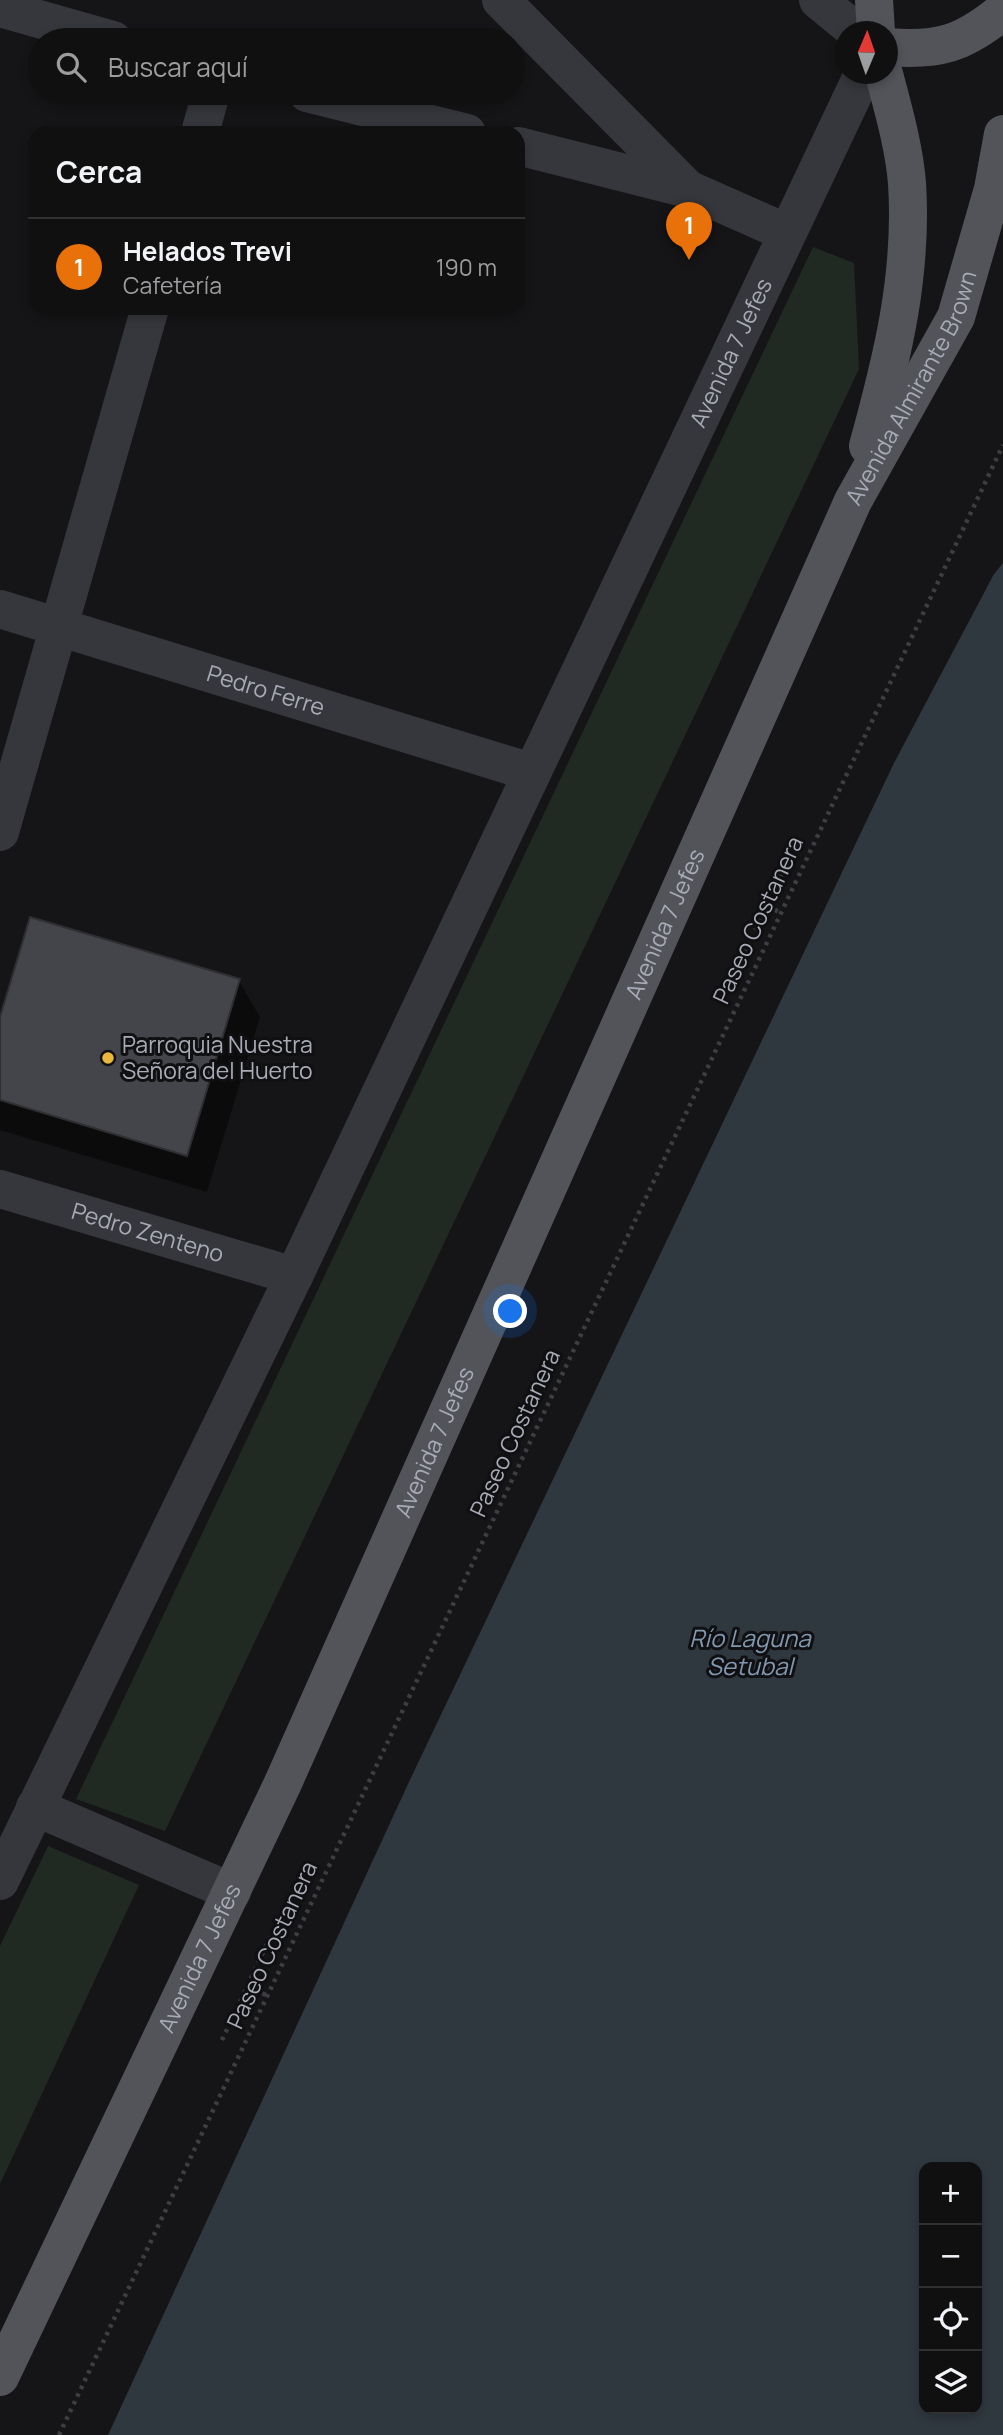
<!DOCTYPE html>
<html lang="es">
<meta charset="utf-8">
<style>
:root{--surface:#101011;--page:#19191a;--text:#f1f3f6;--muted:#9c9d9f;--line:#303031;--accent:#e8b73c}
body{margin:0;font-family:Manrope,sans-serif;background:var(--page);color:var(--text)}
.controls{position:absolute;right:21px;bottom:21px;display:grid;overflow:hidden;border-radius:14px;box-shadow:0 4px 10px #0003}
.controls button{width:63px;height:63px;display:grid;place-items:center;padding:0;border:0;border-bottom:2px solid var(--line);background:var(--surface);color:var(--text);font:35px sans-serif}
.compass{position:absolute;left:835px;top:21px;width:63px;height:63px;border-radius:50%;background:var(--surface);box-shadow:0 4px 10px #0003;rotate:2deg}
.you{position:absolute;left:511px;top:1312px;width:24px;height:24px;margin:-18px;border:5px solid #fff;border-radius:50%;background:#1a73e8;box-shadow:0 0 0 10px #1a73e833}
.badge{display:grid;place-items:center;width:46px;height:46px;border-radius:50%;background:var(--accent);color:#fff;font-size:23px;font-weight:700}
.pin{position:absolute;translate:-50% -58px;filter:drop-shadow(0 2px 4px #0008)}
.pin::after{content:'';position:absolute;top:37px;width:24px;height:21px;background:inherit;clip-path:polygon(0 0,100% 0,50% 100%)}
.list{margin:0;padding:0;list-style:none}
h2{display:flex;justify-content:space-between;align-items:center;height:91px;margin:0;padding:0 28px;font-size:30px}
h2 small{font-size:23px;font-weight:400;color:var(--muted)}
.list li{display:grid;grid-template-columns:46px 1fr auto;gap:21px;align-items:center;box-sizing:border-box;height:98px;padding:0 28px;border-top:2px solid var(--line)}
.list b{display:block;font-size:26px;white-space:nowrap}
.list p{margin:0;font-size:23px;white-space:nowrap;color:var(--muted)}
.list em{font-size:23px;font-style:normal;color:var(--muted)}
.icon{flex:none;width:38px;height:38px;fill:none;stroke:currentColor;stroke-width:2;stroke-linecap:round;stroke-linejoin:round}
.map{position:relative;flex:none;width:1003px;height:2435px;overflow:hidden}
.search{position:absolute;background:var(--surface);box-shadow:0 4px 10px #0003;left:28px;top:28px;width:497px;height:77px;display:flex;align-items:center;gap:18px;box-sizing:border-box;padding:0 24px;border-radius:38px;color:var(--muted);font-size:26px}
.panel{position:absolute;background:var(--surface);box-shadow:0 4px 10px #0003;left:28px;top:126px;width:497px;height:189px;border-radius:21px}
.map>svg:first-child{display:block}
.green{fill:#212923}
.water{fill:#2f373f;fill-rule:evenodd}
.shadow{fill:#0007}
.building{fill:#44454a;stroke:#2f2f33;stroke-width:2}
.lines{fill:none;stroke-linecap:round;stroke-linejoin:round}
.path{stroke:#3c3e42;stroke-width:4.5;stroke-dasharray:3.5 5;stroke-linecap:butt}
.minor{stroke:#36373c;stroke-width:38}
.major{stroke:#52545a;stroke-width:38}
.poi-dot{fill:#e8b73c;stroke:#101012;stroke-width:2.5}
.labels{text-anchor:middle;stroke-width:6;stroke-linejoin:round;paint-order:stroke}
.street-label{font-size:23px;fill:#a8abb6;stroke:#101012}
.poi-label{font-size:23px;fill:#a8abb6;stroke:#101012;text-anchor:start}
.water-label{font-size:24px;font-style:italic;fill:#8097af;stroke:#101012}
</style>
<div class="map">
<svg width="1003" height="2435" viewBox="0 0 1003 2435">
<rect width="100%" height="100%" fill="#151517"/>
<!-- green -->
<path class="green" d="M813,247L854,263L859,369L165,1831L76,1799Z
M48,1846L139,1885L0,2184V1946Z"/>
<!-- water -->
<path class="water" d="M1003,563V2435H108L408,1784L894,763L994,574ZM924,2167H977V2409H924Z"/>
<!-- shadow -->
<path class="shadow" d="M239,981L260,1017L207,1192L0,1130V1023Z"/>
<!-- building -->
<path class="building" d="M30,917L240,979L187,1156L0,1100V1017Z"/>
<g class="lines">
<!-- path -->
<path class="path" d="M767,906L781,913
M741,961L791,854
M247,1986L268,1996
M222,2040L272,1933
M59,2435L1003,445"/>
<!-- minor -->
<g class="minor">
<path d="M501,0L688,189"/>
<path d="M818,0L857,32"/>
<path d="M0,8L113,40"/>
<path d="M307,93L467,133"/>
<path d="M200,133L211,93"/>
<path d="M518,146L688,189L785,232"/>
<path id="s1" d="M0,609L531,772"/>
<path d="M0,832L150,308"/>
<path id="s2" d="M0,1189L294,1276"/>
<path d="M35,1807L232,1892"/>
<path id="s3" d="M0,1881L294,1276L863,74"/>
</g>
<!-- major -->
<g class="major">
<path d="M874,0L876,32"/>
<path d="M888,47C939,51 963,44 1003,11"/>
<path d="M868,446C892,359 913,275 907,183C904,146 893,109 884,74"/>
<path id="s4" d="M0,2377L283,1783L853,501L956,317L993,189L1003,134"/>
</g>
</g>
<!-- markers -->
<circle class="poi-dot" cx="108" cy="1058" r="7"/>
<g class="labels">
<!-- street labels -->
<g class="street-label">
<text dy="8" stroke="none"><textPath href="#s3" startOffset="1694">Avenida 7 Jefes</textPath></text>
<text dy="8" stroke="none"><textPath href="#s4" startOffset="2189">Avenida Almirante Brown</textPath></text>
<text dy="8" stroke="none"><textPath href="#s1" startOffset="278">Pedro Ferre</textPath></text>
<text transform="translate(758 920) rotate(-65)" y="8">Paseo Costanera</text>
<text dy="8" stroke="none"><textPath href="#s4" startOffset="1598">Avenida 7 Jefes</textPath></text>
<text dy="8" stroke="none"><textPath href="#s2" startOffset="154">Pedro Zenteno</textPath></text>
<text transform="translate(515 1433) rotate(-65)" y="8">Paseo Costanera</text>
<text dy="8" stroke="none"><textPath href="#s4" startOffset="1031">Avenida 7 Jefes</textPath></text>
<text transform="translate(272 1945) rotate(-65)" y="8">Paseo Costanera</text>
<text dy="8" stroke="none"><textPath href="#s4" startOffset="464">Avenida 7 Jefes</textPath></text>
</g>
<!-- poi labels -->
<g class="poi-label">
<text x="122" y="1053">Parroquia Nuestra<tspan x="122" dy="26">Señora del Huerto</tspan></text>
</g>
<!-- water labels -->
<g class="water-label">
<text x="750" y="1647">Río Laguna<tspan x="750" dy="28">Setubal</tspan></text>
</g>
</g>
</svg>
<div class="controls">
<button>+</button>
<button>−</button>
<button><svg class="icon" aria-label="locate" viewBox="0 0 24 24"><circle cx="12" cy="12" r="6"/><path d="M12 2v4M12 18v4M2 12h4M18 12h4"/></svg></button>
<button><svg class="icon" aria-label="layers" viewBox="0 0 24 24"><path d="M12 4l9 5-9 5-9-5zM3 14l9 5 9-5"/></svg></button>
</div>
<svg class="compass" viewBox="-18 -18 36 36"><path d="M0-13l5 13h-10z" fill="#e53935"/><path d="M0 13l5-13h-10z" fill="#9c9d9f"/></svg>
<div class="you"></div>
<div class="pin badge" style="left:689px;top:260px;background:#e8710a">1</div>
<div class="search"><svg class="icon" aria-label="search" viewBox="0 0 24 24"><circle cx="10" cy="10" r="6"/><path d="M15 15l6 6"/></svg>Buscar aquí</div>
<section class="panel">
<h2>Cerca<small></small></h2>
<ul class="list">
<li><span class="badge" style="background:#e8710a">1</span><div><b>Helados Trevi</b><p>Cafetería</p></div><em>190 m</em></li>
</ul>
</section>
</div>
